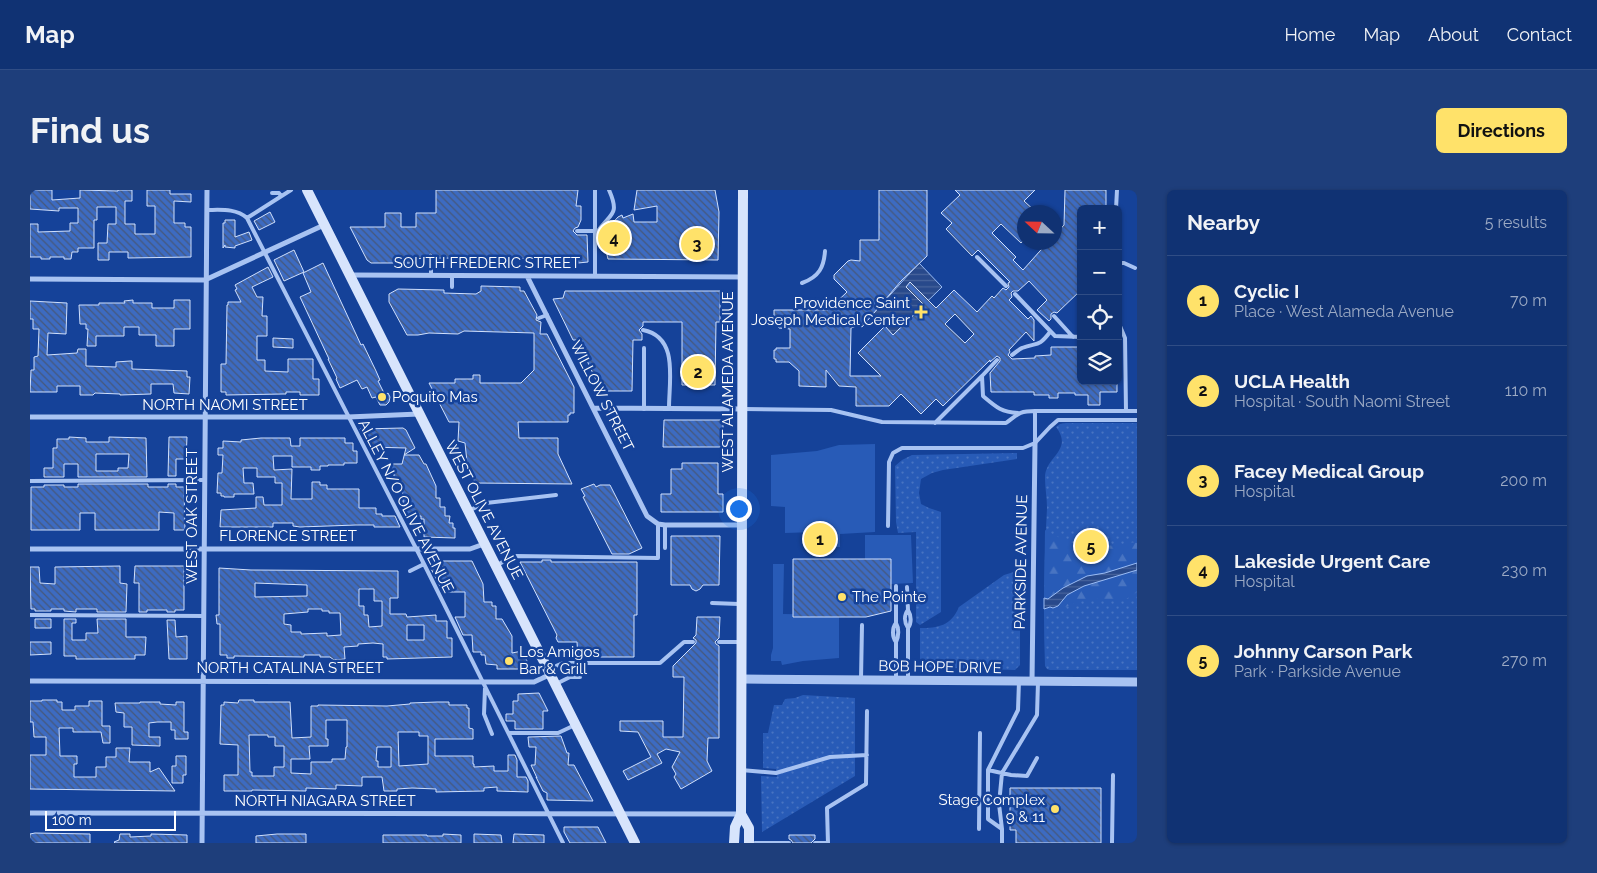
<!DOCTYPE html>
<meta charset="utf-8">
<style>
:root{--surface:#103273;--page:#1e3e7b;--text:#f1f3f6;--muted:#9caac4;--line:#304d85;--accent:#ffe26a}
body{margin:0;font-family:Raleway,sans-serif;background:var(--page);color:var(--text)}
.controls{position:absolute;right:15px;top:15px;display:grid;overflow:hidden;border-radius:8px;box-shadow:0 1px 4px #0004}
.controls button{width:45px;height:45px;display:grid;place-items:center;padding:0;border:0;border-bottom:1px solid var(--line);background:var(--surface);color:var(--text);font:25px sans-serif}
.compass{position:absolute;left:987px;top:15px;width:45px;height:45px;border-radius:50%;background:var(--surface);box-shadow:0 1px 4px #0004;rotate:292deg}
.scale{position:absolute;left:15px;bottom:12px;width:131px;box-sizing:border-box;padding-left:5px;border:2px solid #fff;border-top:0;font-size:14px;line-height:18px;white-space:nowrap;color:#fff;-webkit-text-stroke:4px #154299;paint-order:stroke}
.you{position:absolute;left:708px;top:318px;width:18px;height:18px;margin:-12px;border:4px solid #fff;border-radius:50%;background:#1a73e8;box-shadow:0 0 0 8px #1a73e833}
.badge{display:grid;place-items:center;width:32px;height:32px;border-radius:50%;background:var(--accent);color:#111;font-size:16px;font-weight:700}
.pin{position:absolute;translate:-50% -50%;border:2px solid #fff;box-shadow:0 1px 5px #0006}
.list{margin:0;padding:0;list-style:none}
h2{display:flex;justify-content:space-between;align-items:center;height:65px;margin:0;padding:0 20px;font-size:21px}
h2 small{font-size:16px;font-weight:400;color:var(--muted)}
.list li{display:grid;grid-template-columns:32px 1fr auto;gap:15px;align-items:center;box-sizing:border-box;height:90px;padding:0 20px;border-top:1px solid var(--line)}
.list b{display:block;font-size:19px;white-space:nowrap}
.list p{margin:0;font-size:16px;white-space:nowrap;color:var(--muted)}
.list em{font-size:16px;font-style:normal;color:var(--muted)}
.icon{flex:none;width:28px;height:28px;fill:none;stroke:currentColor;stroke-width:2;stroke-linecap:round;stroke-linejoin:round}
.map{position:relative;flex:none;width:1107px;height:653px;overflow:hidden;border-radius:8px}
header{display:flex;align-items:center;gap:30px;box-sizing:border-box;height:70px;padding:0 25px;background:var(--surface);border-bottom:1px solid var(--line)}
header strong{font-size:24px}
nav{display:flex;gap:28px;margin-inline-start:auto;font-size:18px}
.intro{display:flex;align-items:center;justify-content:space-between;box-sizing:border-box;height:120px;padding:0 30px}
h1{margin:0;font-size:35px}
.button{padding:12px 22px;border-radius:8px;background:var(--accent);color:#111;font-size:18px;font-weight:700}
main{display:flex;gap:30px;padding:0 30px}
aside{flex:1;background:var(--surface);border-radius:8px;box-shadow:0 1px 4px #0004}
.map>svg:first-child{display:block}
.grass{fill:url(#grass-dots)}
.forest{fill:url(#forest-firs)}
.garden{fill:#285bb7}
.water{fill:url(#water-rules);stroke:#9abcf5}
.building{fill:url(#building-back-hatch);stroke:#d0e0fd;fill-rule:evenodd}
.lines{fill:none;stroke-linecap:round;stroke-linejoin:round}
.service{stroke:#a8c3f2;stroke-width:4}
.minor{stroke:#a8c3f2;stroke-width:5}
.tertiary{stroke:#a8c3f2;stroke-width:9}
.secondary{stroke:#d7e4fc;stroke-width:10}
.poi-dot{fill:#ffe26a;stroke:#154299;stroke-width:2}
.labels{text-anchor:middle;stroke-width:5;stroke-linejoin:round;paint-order:stroke}
.street-label{font-size:15px;fill:#fff;stroke:#154299}
.poi-label{font-size:15px;fill:#fff;stroke:#154299;text-anchor:start}
</style>
<header>
<strong>Map</strong>
<nav><a>Home</a><a>Map</a><a>About</a><a>Contact</a></nav>
</header>
<div class="intro"><h1>Find us</h1><a class="button">Directions</a></div>
<main>
<div class="map">
<svg width="1107" height="653" viewBox="0 0 1107 653">
<defs>
<pattern id="grass-dots" width="8" height="8" patternUnits="userSpaceOnUse" patternTransform="scale(1.25)"><rect width="8" height="8" fill="#285bb7"/><path d="M2 2h.1M6 6h.1" fill="none" stroke="#4874c2" stroke-width="1.8" stroke-linecap="round"/></pattern>
<pattern id="forest-firs" width="22" height="20" patternUnits="userSpaceOnUse" patternTransform="scale(1.25)"><rect width="22" height="20" fill="#285bb7"/><path d="M5 1l3.5 6h-7zM16 11l3.5 6h-7z" fill="#4874c2"/></pattern>
<pattern id="water-rules" width="6" height="5" patternUnits="userSpaceOnUse" patternTransform="scale(1.25)"><rect width="6" height="5" fill="#28498b"/><path d="M0 2.5h6" fill="none" stroke="#48649c"/></pattern>
<pattern id="building-back-hatch" width="6" height="6" patternUnits="userSpaceOnUse" patternTransform="scale(1.25)"><rect width="6" height="6" fill="#3d6bc1"/><path d="M-1 5l2 2M0 0l6 6M5-1l2 2" fill="none" stroke="#46587b"/></pattern>
</defs>
<rect width="100%" height="100%" fill="#154299"/>
<!-- grass -->
<path class="grass" d="M1036,233H1107V480H1020L1017,479L1015,476C1013,424 1014,371 1017,318C1017,308 1015,298 1015,288C1015,266 1044,261 1026,237L1030,234Z
M987,263V269L913,280L902,283L891,289L889,303L891,314L899,318L911,322V422L890,435L886,432V342L868,343L866,332L865,276L872,270L882,265Z
M990,380V475L985,480L890,477V438C908,438 921,436 929,417L974,385Z
M773,505L825,508V586L732,642L731,586L747,587L746,579L733,578V543H738L744,515H752L755,509L765,508Z"/>
<!-- forest -->
<path class="forest" d="M1015,340C1043,356 1055,358 1087,355C1094,355 1100,351 1107,353V402C1089,417 1078,407 1059,409C1049,409 1040,417 1029,419C1024,420 1020,417 1014,419Z"/>
<!-- garden -->
<path class="garden" d="M845,254V342L810,344V357H787L786,342L755,343V317L741,316V265L787,261L809,255Z
M835,345H881L883,393L861,394V369H835Z
M743,374H754L753,424L809,425V468L773,471L752,475L751,471H741V465L743,458Z"/>
<!-- water -->
<path class="water" d="M889,73L912,97L863,145L842,125Z
M1107,373V380L1054,396L1037,405L1028,416L1023,418L1020,417L1014,419V408L1018,409L1033,398L1057,386L1075,383Z"/>
<!-- building -->
<path class="building" d="M0,0H22V10L50,8V0L88,1V0H102V11H95V34H105V44H125V16H117V0H140V4H161V12L144,11V33H155V37H161V67L98,68V62H79V70H68V53H77L78,34H86V17H67V30H64V58H48V62H42L41,69H34V67H20V69H11V67H0V34H8V42L40,41V33H48V18H29V21L0,19Z
M406,0H548L546,16H551V30L548,37L545,38L543,41L547,45H557L558,72L548,73V69L405,68L401,64L399,65L397,68L383,69V73H341L337,70L320,37H355V23H371V37H386V23H406Z
M607,0H685L689,22L688,70L578,69L575,56L579,41L576,40L588,27L592,25L593,28L603,24L604,32H627V16L604,20Z
M849,0H897V66L871,91L832,137L829,135L821,138L820,186H851L828,163L855,136L863,145L894,115L876,97L880,92L906,118L924,100L947,122L962,106L964,108L973,98L976,100L979,97L978,93L980,92L948,60L942,66L916,39L922,33L911,23L930,5L925,0H1005L994,11L1006,22H994V50L991,53L971,34L962,43L986,67L983,70L993,80L1018,52H1024V46L1034,35L1035,0H1076V19H1051V100L1027,123L1024,122L1021,124V129L1019,131L1007,120L1017,110L999,91L988,101H983L981,103L982,107L979,110L998,129L1001,126L1004,130V151L996,142L979,160L980,162L978,165L982,169L1005,168V166L1021,165V157H1051V191H1087V202H1070V215H1058V205H1045V203H1028V208H1019V205H1004V202H961L960,183L970,171V168L967,166L960,172V170L913,216L906,209L891,224L871,204L859,216H826V197L809,196L796,180V197L769,196V181L759,172H746V169H744V160H746V158H760V139L749,138L744,132V120H798L817,102L804,89V85L818,71L821,70L830,71V50H849ZM925,124L944,144L935,153L915,134Z
M240,22L245,32L229,40L224,31Z
M195,30H205V47L219,42L222,50L205,56V58L195,57V55L193,58V33H195Z
M264,60L274,82L254,91L244,70Z
M293,73L331,155L333,154L346,181L350,190L348,191L355,205L358,203L360,207L359,212L356,215H350L346,207L342,208L337,197L332,199L327,190L310,198L306,189L307,188L298,169H299L270,107L281,102L273,83Z
M238,77L243,87L222,97L227,107H233L232,126H237V146H227V170H235V181L258,182V169H283V189H289V205H270V202H256V204H253L196,205V202H191V174H196L197,115H198V112H211L205,100L207,99L205,95Z
M451,96L490,97V101H494L507,125L506,130L511,132L510,144H517L544,197V223H540V225H538V232H488L489,248H528V264L542,294L445,293L437,272L435,253L428,251L429,232H419L399,193H425V189H443V185H450V193H491L504,180V143L434,141L428,144L399,143L388,145H377L359,112V104L368,99L414,100V103L446,104L451,101Z
M535,101H690V132H686L685,195H652V132H613V136L609,140L612,144V150H603L602,201H572V192H567L551,158L552,150H543L523,109L533,108Z
M103,110V113H122V118H144V110H160V139H144V156H126V145H109V137H94V146H66V156H57L58,139H56V134H50L49,115H69V113H95L94,111Z
M0,111L37,113L36,144L18,143L17,165L47,163L48,159H56V176L86,177V172L100,171H102V179L157,181V187H160L159,204L144,203L143,194H121V204L90,205V204L65,203L63,205H50V196H27V202H0L1,180H4V167L8,166L9,139H3V129H0Z
M243,148L263,149V158L243,157Z
M634,230H693V257H633Z
M373,238L376,240L385,258L374,265H389L394,274H396L406,296V308H410V317H415V326H420L419,333H423V338H425V348L394,347V329H391V326H374L372,292H364V282H357V274H372L376,258L339,257L330,239Z
M39,247L56,248V252H79V247L116,248L117,287H48V274H34V287H14V278H23V258H27V249H39ZM66,264H99L98,278H88V281H66Z
M139,247H157L156,269H146V286H138Z
M231,248H260L261,256H270V248H315V253H323V261H327V273H314V275H298V276H290V280H281V277H262V266H243L244,280L262,279L261,309H282V292H290V295H297V299H329V318H346V324H352V326H365L370,337H344V335H326L270,337L263,336V333H243V337H190L191,320L226,318V307H233L234,315H252V293H245V287H227V278H213L214,293H223L224,304H204V307H194V306H191V303H187L188,283H192L193,265H188V258H193V251L211,252V250Z
M652,273H688V304H693V322H631V304H641V279H652Z
M48,294H118V297H138V294H146V297H154L155,340H144V323L129,322V340H65V323H50V340H1V297H14V295H34V297H48Z
M564,294L566,297L570,295H580L612,358L599,364H582L553,307L555,306L551,299Z
M641,346H690L689,395H673L670,399L666,401L662,399L660,395H641Z
M763,369H861V421L836,427H763Z
M512,370H521V372H607V425H604V467H548L547,452H528L526,448L527,445L490,372H512Z
M397,371H442L453,394L454,412H462V416H466V429H472L482,446V463L492,461L501,479H467V475L456,474L455,465H451V462H443L442,445H433L425,427H435V402H413Z
M90,376V393L97,394L96,422H67V419H46V422L34,421V419H21V421H5V419H1L0,377H9L10,393L25,394V377Z
M105,376H154V420H145V422H137V420H117V422H109V393H104Z
M189,378L221,380L368,381V408H360V424H376L377,427L406,425V431H417V448H422V467L357,469V467H353V454L343,453L328,454V456L314,457L315,469L304,470L300,467H290V465H274V467L204,466V468H197V465H190V434H187L186,425H189ZM225,393L277,395V406L225,407ZM329,399H344V411H352V436L339,437L338,425H334V416H329ZM278,419H292V421H299V423H310L311,445L297,446V443L271,444V442H261V435L254,434V424L278,422ZM377,435H394V450H377Z
M667,427H690L689,448L685,452L686,454L689,456V548H678L677,571L682,581L651,599L644,587L646,584L642,577L650,562L636,559L627,564L632,573L598,590L593,581L621,567L608,542L590,541V531H633V547H653L654,487H643V476L666,453V450L663,448L666,445Z
M5,429H21V438H5Z
M34,429H46V433H42V450H56V443H68L67,429H96V447H116L115,465H105V469H46V466H34Z
M137,430H145L146,447L157,446V469H139Z
M0,452H21V464L0,465Z
M509,503L518,521H513V539H485V531H476V524H483V511H488V504Z
M12,510H27V512H32V520H45V516H59V511H72V536H80V553H73L71,542H43V538H29L30,566H47V574H44V587H66V577H76V567H86V558H100L99,572H120V582L129,578L145,601L0,599V565H16V547H4L3,532H0V511H12Z
M209,510H224V512H260L262,548L281,547V516H288V515L357,516L380,514V513L407,512H419V515H437V518H439V538L443,539V549H405V566H443V574H444V577L464,576V581H478V565H485L487,570V587H496L498,591V602L467,601V597L454,598V601L406,602V599L382,598L367,599V601H354L352,587H332V596L306,595V599L276,598V601L222,600V601H194V585H208V555L190,554L191,515H194V512L208,513ZM296,530H317V557H316L315,569H302V572H281V584L261,583V569H280L279,556H298V549H296ZM368,542H389V546H398V574L369,576ZM219,545H238V547H245V556H254V577H244V586H222V582H220ZM347,557H361V577H348V571H346Z
M110,512H130V514L146,515V512H154V542H158V549H145V540H141V532H127L119,533V547H130V556L102,555V537H94V523L86,522L85,513H110Z
M531,546L537,563H539L538,575H544L563,611L517,610V603L513,601L506,587L507,588L501,575H505L506,557H499L498,547Z
M146,566H156V585H153V593H142V576H146Z
M980,598H1071V653H986V640H980Z
M534,637H568L576,653H540L534,642Z
M5,643L60,644V653H0V644Z
M90,644H100V647L121,646V644L157,645V653H85L84,652L89,650Z
M247,644H276V653H226V646Z
M413,644L431,645V653H353V645H397V646H413Z
M444,644L471,645L472,653H444Z
M484,644L514,645V653H483Z
M759,645H785V649L781,653H763L761,650L759,649Z"/>
<g class="lines">
<!-- service -->
<path class="service" d="M565,0V86
M242,3H249L251,6
M1086,19L1087,0
M177,20C190,20 206,18 217,28L394,374L533,653
M217,28L261,0
M547,41H565
M566,44C579,23 591,27 579,0
M947,67L976,96
M401,68V85
M1088,73H1094L1105,78
M772,93C789,87 794,77 795,61
M422,97V86
M985,104L1025,146L1051,147
M1024,126L1043,147
M1088,127L1090,136L1095,148L1096,221
M509,128L517,125
M613,140C649,147 639,190 639,218
M982,165C985,163 989,159 992,158C1007,152 1008,158 1020,142
M967,170L952,186L953,206C966,217 971,222 988,223
M614,219V158
M713,219L801,220L852,232L976,233C988,224 989,221 1005,221
M905,233L952,186
M1005,253V221H1107
M0,291L175,290
M440,320L456,313L526,305
M858,336L859,272L863,263L872,258H993L1005,253L1020,237L1028,230H1107
M635,358V335
M466,376L479,368L486,366L628,368V334
M380,381L394,374
M877,397L878,420
M682,413L709,414
M0,425L174,426
M866,433V396
M878,438C882,433 881,425 878,420C874,425 874,432 878,438V490
M689,452H710
M866,452C862,447 862,438 866,433C869,438 869,446 866,452V490
M519,479L533,473H630L654,452H663
M831,489L832,435
M526,494L540,487H550
M455,498L454,524L462,544
M479,543H528L545,535
M711,580L746,583L800,567L837,565
M958,580L981,585L997,586L1007,568
M949,639L950,543
M972,639L958,629V580L988,520L989,491
M725,653H759
M785,653H798
M798,653L797,618L836,594L837,521
M972,653V639L969,614L972,583L1007,525L1008,492
M1082,653L1083,585"/>
<!-- minor -->
<path class="minor" d="M320,85L713,87
M497,86L617,326L628,334L635,335H712
M0,89L175,90L294,35
M564,218L713,219
M0,227H318L389,224
M0,359H440L454,354
M0,491L504,492L519,485
M1002,492L1005,253
M0,623L711,624
M172,653L177,0"/>
<!-- tertiary -->
<path class="tertiary" d="M712,489L1107,492"/>
<!-- secondary -->
<path class="secondary" d="M277,0L605,653
M711,624L719,638V653
M704,653L705,637L711,624L713,0"/>
</g>
<!-- markers -->
<g class="poi-dot">
<path d="M888.5 114.5h5v5h5v5h-5v5h-5v-5h-5v-5h5z"/>
<circle cx="352" cy="207" r="5"/>
<circle cx="812" cy="407" r="5"/>
<circle cx="479" cy="471" r="5"/>
<circle cx="1025" cy="619" r="5"/>
</g>
<g class="labels">
<!-- street labels -->
<g class="street-label">
<text x="457" y="78">SOUTH FREDERIC STREET</text>
<text transform="translate(698 192) rotate(-90)" y="5">WEST ALAMEDA AVENUE</text>
<text transform="translate(572 206) rotate(63)" y="5">WILLOW STREET</text>
<text x="195" y="220">NORTH NAOMI STREET</text>
<text transform="translate(376 316) rotate(63)" y="5">ALLEY N/O OLIVE AVENUE</text>
<text transform="translate(454 320) rotate(63)" y="5">WEST OLIVE AVENUE</text>
<text transform="translate(162 326) rotate(-90)" y="5">WEST OAK STREET</text>
<text x="258" y="351">FLORENCE STREET</text>
<text transform="translate(991 372) rotate(-89)" y="5">PARKSIDE AVENUE</text>
<text transform="translate(910 477) rotate(1)" y="5">BOB HOPE DRIVE</text>
<text x="260" y="483">NORTH CATALINA STREET</text>
<text x="295" y="616">NORTH NIAGARA STREET</text>
</g>
<!-- poi labels -->
<g class="poi-label">
<text x="880" y="118" text-anchor="end">Providence Saint<tspan x="880" dy="17">Joseph Medical Center</tspan></text>
<text x="362" y="212">Poquito Mas</text>
<text x="822" y="412">The Pointe</text>
<text x="489" y="467">Los Amigos<tspan x="489" dy="17">Bar &amp; Grill</tspan></text>
<text x="1015" y="615" text-anchor="end">Stage Complex<tspan x="1015" dy="17">9 &amp; 11</tspan></text>
</g>
</g>
</svg>
<div class="controls">
<button>+</button>
<button>−</button>
<button><svg class="icon" aria-label="locate" viewBox="0 0 24 24"><circle cx="12" cy="12" r="6"/><path d="M12 2v4M12 18v4M2 12h4M18 12h4"/></svg></button>
<button><svg class="icon" aria-label="layers" viewBox="0 0 24 24"><path d="M12 4l9 5-9 5-9-5zM3 14l9 5 9-5"/></svg></button>
</div>
<svg class="compass" viewBox="-18 -18 36 36"><path d="M0-13l5 13h-10z" fill="#e53935"/><path d="M0 13l5-13h-10z" fill="#9caac4"/></svg>
<div class="scale">100 m</div>
<div class="you"></div>
<div class="pin badge" style="left:790px;top:349px">1</div>
<div class="pin badge" style="left:668px;top:182px">2</div>
<div class="pin badge" style="left:667px;top:54px">3</div>
<div class="pin badge" style="left:584px;top:48px">4</div>
<div class="pin badge" style="left:1061px;top:356px">5</div>
</div>
<aside>
<h2>Nearby<small>5 results</small></h2>
<ul class="list">
<li><span class="badge">1</span><div><b>Cyclic I</b><p>Place · West Alameda Avenue</p></div><em>70 m</em></li>
<li><span class="badge">2</span><div><b>UCLA Health</b><p>Hospital · South Naomi Street</p></div><em>110 m</em></li>
<li><span class="badge">3</span><div><b>Facey Medical Group</b><p>Hospital</p></div><em>200 m</em></li>
<li><span class="badge">4</span><div><b>Lakeside Urgent Care</b><p>Hospital</p></div><em>230 m</em></li>
<li><span class="badge">5</span><div><b>Johnny Carson Park</b><p>Park · Parkside Avenue</p></div><em>270 m</em></li>
</ul>
</aside>
</main>
